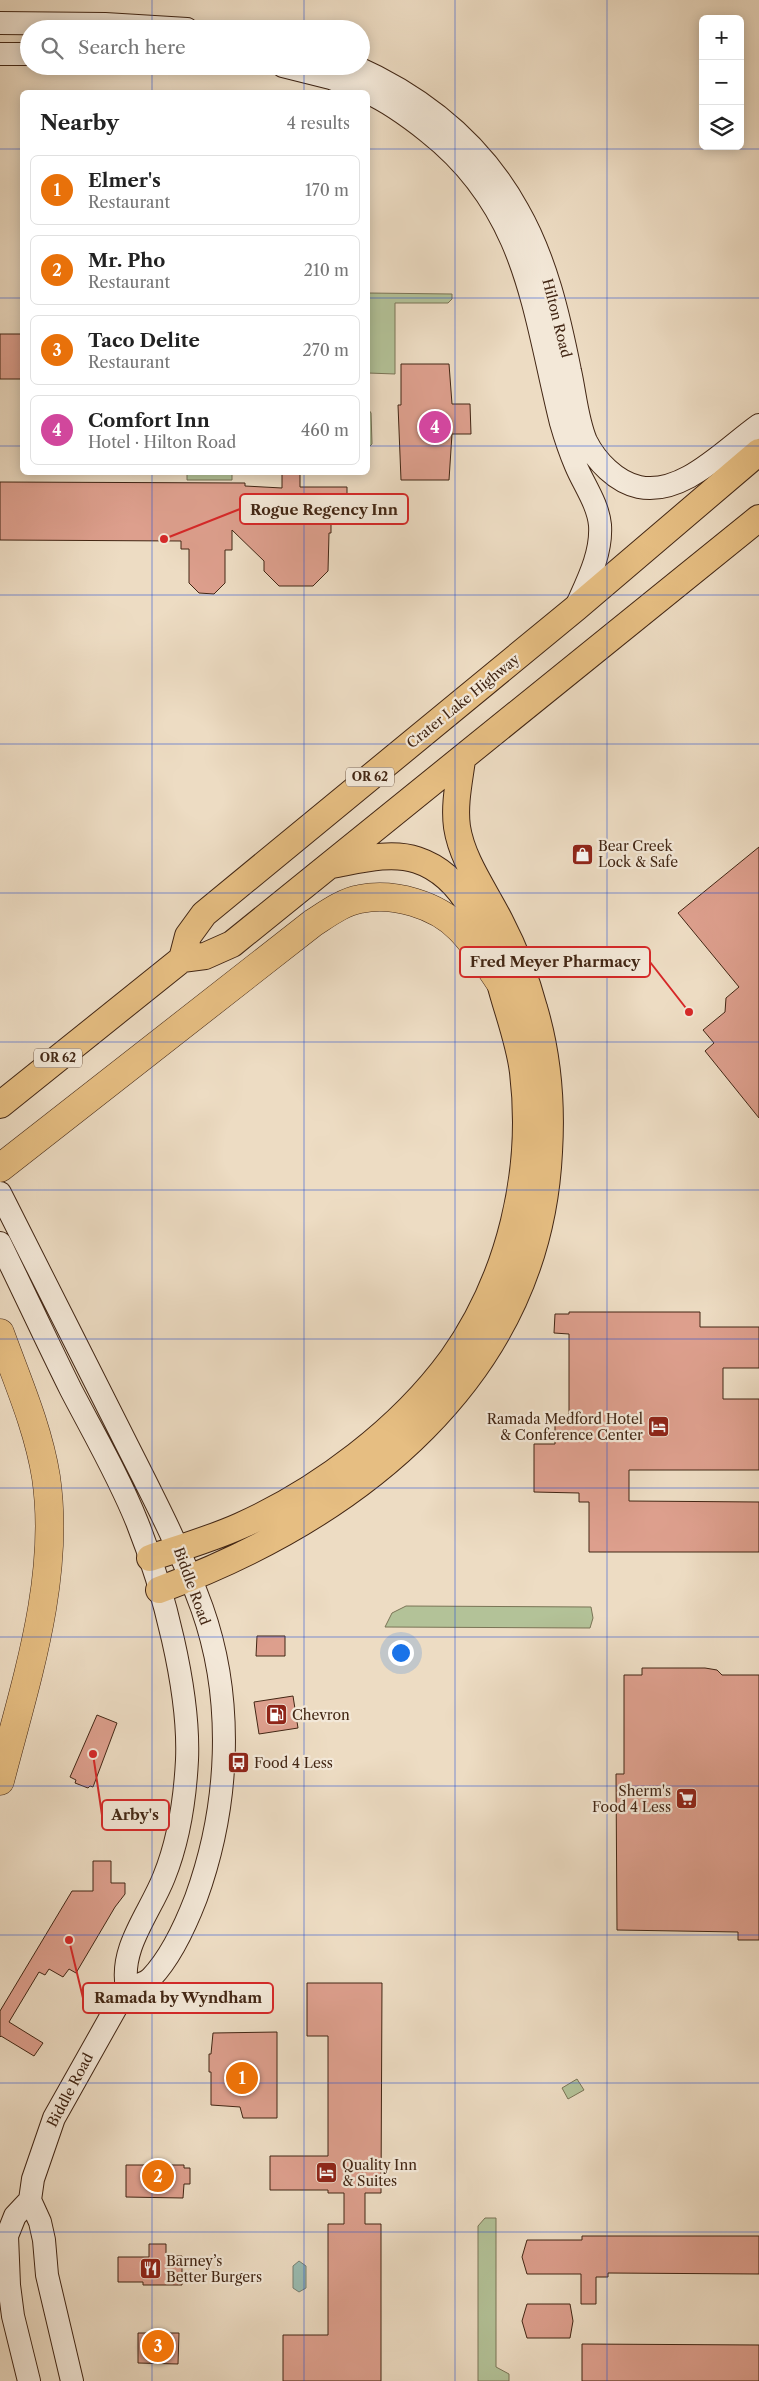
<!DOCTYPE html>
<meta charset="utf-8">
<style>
:root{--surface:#fff;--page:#f6f6f6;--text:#222;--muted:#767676;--line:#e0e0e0;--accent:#8f2418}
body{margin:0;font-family:"Libre Caslon Text",serif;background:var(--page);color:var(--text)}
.controls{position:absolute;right:15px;top:15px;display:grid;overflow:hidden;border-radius:8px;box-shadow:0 2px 12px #0003}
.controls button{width:45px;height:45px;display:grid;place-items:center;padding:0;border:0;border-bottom:1px solid var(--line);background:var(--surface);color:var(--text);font:25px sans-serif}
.you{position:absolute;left:400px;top:1652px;width:18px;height:18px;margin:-12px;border:4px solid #fff;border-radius:50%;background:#1a73e8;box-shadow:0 0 0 8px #1a73e833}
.badge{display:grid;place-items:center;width:32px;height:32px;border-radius:50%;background:var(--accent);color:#fff;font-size:16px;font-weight:700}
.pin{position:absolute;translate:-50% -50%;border:2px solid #fff;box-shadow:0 1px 5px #0006}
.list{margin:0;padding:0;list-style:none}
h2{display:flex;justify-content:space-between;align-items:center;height:65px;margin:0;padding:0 20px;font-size:21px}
h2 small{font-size:16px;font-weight:400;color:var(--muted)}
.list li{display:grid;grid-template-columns:32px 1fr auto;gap:15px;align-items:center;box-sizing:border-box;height:70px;margin:0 10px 10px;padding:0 10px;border:1px solid var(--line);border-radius:8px}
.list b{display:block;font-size:19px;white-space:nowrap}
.list p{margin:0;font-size:16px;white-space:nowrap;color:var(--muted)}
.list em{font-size:16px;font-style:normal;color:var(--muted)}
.icon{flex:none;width:28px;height:28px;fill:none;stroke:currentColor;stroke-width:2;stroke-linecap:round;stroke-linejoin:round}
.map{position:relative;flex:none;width:759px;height:2381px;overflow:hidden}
.search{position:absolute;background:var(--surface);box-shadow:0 2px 12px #0003;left:20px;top:20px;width:350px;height:55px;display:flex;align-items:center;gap:12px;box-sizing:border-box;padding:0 18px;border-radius:28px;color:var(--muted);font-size:19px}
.panel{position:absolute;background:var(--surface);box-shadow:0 2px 12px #0003;left:20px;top:90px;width:350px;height:385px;border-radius:8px}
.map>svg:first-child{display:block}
.green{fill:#b3c298;stroke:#7a7456}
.water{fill:#99bcb2;stroke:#768073}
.building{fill:#dd9f8d;stroke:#422614}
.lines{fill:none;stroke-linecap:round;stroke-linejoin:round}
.secondary-casing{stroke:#422614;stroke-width:24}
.trunk-casing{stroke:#422614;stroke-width:28}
.motorway-casing{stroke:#422614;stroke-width:29}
.secondary{stroke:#f3e8d8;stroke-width:22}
.trunk{stroke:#e6be82;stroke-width:26}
.motorway{stroke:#e6be82;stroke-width:28}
.grid{fill:none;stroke:#1d4ed8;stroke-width:1;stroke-opacity:0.55}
.labels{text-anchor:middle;stroke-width:4.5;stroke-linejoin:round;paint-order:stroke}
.shield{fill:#f3e8d8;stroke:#77604f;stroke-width:1}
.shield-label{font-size:12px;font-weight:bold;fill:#422614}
.street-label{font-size:14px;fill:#422614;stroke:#f3e8d8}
.poi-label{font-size:14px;fill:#422614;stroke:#f3e8d8;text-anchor:start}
.leader{fill:none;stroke:#d62828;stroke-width:2}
.callout-dot{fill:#d62828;stroke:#f3e8d8;stroke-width:2}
.callout{fill:#f3e8d8;stroke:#d62828;stroke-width:2}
.callout-label{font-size:15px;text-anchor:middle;font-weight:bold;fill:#422614}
</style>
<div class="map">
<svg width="759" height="2381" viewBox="0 0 759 2381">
<rect width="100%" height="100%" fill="#eddcc3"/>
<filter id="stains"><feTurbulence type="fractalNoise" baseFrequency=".004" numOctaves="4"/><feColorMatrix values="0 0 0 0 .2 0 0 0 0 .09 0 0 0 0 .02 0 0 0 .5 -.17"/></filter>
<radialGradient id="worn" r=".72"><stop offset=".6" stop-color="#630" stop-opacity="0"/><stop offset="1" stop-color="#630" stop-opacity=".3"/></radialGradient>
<!-- green -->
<path class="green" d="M368,293L452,294V299L448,303H395V374L368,373Z
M369,410L371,413L372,444L369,447Z
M187,473H232V480H187Z
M406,1606L591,1607L593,1618L590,1628L385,1627L392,1613Z
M577,2079L584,2090L568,2099L562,2088Z
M485,2218H496V2367L509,2374V2381H478V2226Z"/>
<!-- water -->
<path class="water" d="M299,2261L306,2266V2288L299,2292L293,2288V2266Z"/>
<!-- building -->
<path class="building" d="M0,334H22V379H0Z
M401,364H449L452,404H470L471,434H452L449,480H401L398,405H401Z
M282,472H300V487H347V523H331V533H329L328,571L313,586H279L264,571V561L232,530V550H225V583L214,594L199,593L189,583V549H181V541L0,540V482L245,483V486L282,488Z
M759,847V1118L705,1051L714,1043L703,1030L725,1012L726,998L739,987L678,913Z
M569,1312H700V1327H759V1368H723V1399H759V1470H629V1501L759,1502V1552H589V1502H579V1493L534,1492V1444H555V1418H569V1334L554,1333L555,1314H569Z
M257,1636H285V1656H256Z
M642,1668H705L717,1670L722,1675H759V1940H738V1932L617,1930L616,1774H624V1675H642Z
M293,1696L298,1728L259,1734L254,1702Z
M97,1715L117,1723L93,1787L90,1786L88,1788L75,1783L76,1780L70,1777Z
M93,1861H111V1883H125V1894L115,1907L76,1973L69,1969L63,1977L49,1969L45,1975L39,1972L9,2022L43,2043L34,2056L1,2036L0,2037V2011L72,1891H93Z
M307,1983H382L381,2193H365V2224H381V2381H283V2335H328V2224H344V2193H328V2190H270V2156H328V2036H307Z
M277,2032V2118H243L240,2107L211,2105V2072H209V2054H211L213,2033Z
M126,2165H184V2168H190V2184H184L183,2198L126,2197Z
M582,2236H759V2274L608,2273V2277H596V2304H581V2274H527L522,2257L527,2240H582Z
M149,2244H166V2256H182V2285H143V2282H118V2257H149Z
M527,2304H570L573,2321L570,2338H527L522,2321Z
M138,2333H179L178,2364L138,2363Z
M582,2344L759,2345V2381H582Z"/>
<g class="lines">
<defs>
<path id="secondary" d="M0,23L105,24L187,29
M0,54H29
M283,66L331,78L366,92
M354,66C424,97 481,143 518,210C546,259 559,316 570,371C575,393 577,420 586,441C596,461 616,482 639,487C683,496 725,449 759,425
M368,93C389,102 409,117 428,132C527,210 533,310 561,423C565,437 570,452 576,466C584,485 598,504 600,525C602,554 587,582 576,607
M0,1193C40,1273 81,1353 121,1433C150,1491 180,1547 202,1608C235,1701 229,1807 196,1898C186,1924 171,1957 151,1978C145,1984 135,1986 127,1988
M0,1243C24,1292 47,1342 71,1390C94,1434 119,1477 137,1522C163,1587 190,1690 187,1760C185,1799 179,1840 164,1877C150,1913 119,1948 127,1988L54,2118L33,2179L30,2200L40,2222L44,2240L47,2275L72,2381
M29,2381L13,2316L9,2285L7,2236L15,2216L30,2200"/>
<path id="trunk" d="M182,959L188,936L204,914L576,608L759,452
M0,1105L182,959L205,956L232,944L759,518
M150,1558C180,1548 211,1539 240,1526C319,1491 401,1429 452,1359C510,1277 535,1172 523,1072C519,1040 507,1011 499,979C487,934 466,876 417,860C391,851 359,860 332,865
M159,1590C356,1517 538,1378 549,1152C552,1103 548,1055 534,1008C526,978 514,948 500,921C485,891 462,860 457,827C454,805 459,782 462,760"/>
<path id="motorway" d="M0,1168L313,923C327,914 343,902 360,899C394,892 437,905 460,929C475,944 487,963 499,981
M0,1333C17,1380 38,1427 46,1477C61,1578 25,1684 0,1781"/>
</defs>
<!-- secondary casing -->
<use href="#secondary" class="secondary-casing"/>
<!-- trunk casing -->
<use href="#trunk" class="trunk-casing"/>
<!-- motorway casing -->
<use href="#motorway" class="motorway-casing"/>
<!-- secondary -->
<use href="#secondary" class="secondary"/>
<!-- trunk -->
<use href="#trunk" class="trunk"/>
<!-- motorway -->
<use href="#motorway" class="motorway"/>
</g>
<!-- grid -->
<path class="grid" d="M152,0V29M304,0V29M455,0V2381M607,0V2381M152,66V92M304,66V92M0,149H22M368,149H759M0,298H22M368,298H759M0,446H22M368,446H759M152,472V2381M304,472V2381M0,595H759M0,744H759M0,893H759M0,1042H759M0,1190H759M0,1339H759M0,1488H759M0,1637H759M0,1786H759M0,1935H759M0,2083H759M0,2232H759"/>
<!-- icons -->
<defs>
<symbol id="shop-square" viewBox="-11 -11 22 22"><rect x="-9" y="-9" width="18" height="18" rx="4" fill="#8f2418" stroke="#f3e8d8"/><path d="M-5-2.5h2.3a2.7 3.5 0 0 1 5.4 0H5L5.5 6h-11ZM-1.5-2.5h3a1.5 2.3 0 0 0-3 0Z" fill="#fff"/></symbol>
<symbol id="hotel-square" viewBox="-11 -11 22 22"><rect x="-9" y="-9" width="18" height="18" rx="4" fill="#8f2418" stroke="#f3e8d8"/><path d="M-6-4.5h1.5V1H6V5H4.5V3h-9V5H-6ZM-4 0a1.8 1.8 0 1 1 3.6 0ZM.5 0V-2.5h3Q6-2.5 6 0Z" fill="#fff"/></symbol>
<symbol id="fuel-square" viewBox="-11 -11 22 22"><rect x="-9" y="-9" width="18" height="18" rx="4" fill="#8f2418" stroke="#f3e8d8"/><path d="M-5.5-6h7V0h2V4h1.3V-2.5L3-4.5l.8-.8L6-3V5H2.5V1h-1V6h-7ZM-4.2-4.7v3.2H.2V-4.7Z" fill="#fff"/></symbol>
<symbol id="bus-square" viewBox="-11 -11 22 22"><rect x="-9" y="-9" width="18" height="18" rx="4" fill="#8f2418" stroke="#f3e8d8"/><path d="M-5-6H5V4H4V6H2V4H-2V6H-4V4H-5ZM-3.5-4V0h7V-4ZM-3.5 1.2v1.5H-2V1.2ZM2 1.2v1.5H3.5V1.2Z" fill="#fff"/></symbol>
<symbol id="supermarket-square" viewBox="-11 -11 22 22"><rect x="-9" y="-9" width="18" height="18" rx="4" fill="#8f2418" stroke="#f3e8d8"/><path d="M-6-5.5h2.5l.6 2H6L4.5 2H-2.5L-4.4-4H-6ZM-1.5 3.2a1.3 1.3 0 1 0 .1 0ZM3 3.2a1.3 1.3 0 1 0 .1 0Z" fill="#fff"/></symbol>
<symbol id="restaurant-square" viewBox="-11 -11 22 22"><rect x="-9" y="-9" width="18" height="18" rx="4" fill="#8f2418" stroke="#f3e8d8"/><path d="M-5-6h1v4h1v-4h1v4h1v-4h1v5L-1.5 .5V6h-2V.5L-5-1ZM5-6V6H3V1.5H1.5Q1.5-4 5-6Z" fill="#fff"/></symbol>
</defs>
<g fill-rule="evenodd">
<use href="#shop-square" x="570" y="842" width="25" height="25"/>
<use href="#hotel-square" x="646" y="1414" width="25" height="25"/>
<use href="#fuel-square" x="264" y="1702" width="25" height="25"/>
<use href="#bus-square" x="226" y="1750" width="25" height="25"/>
<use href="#supermarket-square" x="674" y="1786" width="25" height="25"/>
<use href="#hotel-square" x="314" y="2160" width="25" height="25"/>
<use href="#restaurant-square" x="138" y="2256" width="25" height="25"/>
</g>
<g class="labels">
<!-- shield labels -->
<g class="shield">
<rect x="346" y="767.5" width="48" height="19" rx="4"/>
<rect x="34" y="1048.5" width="48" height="19" rx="4"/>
</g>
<g class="shield-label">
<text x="370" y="781">OR 62</text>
<text x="58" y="1062">OR 62</text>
</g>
<!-- street labels -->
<g class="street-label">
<text transform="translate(557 318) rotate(76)" y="5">Hilton Road</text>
<text transform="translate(463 701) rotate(-39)" y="5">Crater Lake Highway</text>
<text transform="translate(192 1586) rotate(70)" y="5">Biddle Road</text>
<text transform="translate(70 2090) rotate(-62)" y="5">Biddle Road</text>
</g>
<!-- poi labels -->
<g class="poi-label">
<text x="598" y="851">Bear Creek<tspan x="598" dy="16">Lock &amp; Safe</tspan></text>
<text x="643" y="1424" text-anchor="end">Ramada Medford Hotel<tspan x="643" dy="16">&amp; Conference Center</tspan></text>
<text x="292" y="1720">Chevron</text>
<text x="254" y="1768">Food 4 Less</text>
<text x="671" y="1796" text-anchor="end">Sherm's<tspan x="671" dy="16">Food 4 Less</tspan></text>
<text x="342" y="2170">Quality Inn<tspan x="342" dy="16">&amp; Suites</tspan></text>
<text x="166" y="2266">Barney’s<tspan x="166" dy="16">Better Burgers</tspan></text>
</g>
</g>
<!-- callouts -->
<path class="leader" d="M164 539L240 509M689 1012L650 962M93 1754L102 1815M69 1940L83 1998"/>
<g class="callout-dot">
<circle cx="164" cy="539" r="5"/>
<circle cx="689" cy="1012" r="5"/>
<circle cx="93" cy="1754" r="5"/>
<circle cx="69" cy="1940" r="5"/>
</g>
<g class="callout">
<rect x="240" y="494" width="168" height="30" rx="5"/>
<rect x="460" y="947" width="190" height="30" rx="5"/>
<rect x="102" y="1800" width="67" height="30" rx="5"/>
<rect x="83" y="1983" width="190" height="30" rx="5"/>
</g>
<g class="callout-label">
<text x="324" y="515">Rogue Regency Inn</text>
<text x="555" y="967">Fred Meyer Pharmacy</text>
<text x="135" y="1820">Arby's</text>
<text x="178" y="2003">Ramada by Wyndham</text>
</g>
<rect width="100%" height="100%" filter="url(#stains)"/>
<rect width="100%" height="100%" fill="url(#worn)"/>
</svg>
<div class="controls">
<button>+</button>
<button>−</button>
<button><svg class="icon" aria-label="layers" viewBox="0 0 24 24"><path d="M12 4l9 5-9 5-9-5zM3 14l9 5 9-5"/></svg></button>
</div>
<div class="you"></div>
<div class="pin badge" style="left:242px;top:2078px;background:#e8710a">1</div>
<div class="pin badge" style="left:158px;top:2176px;background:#e8710a">2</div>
<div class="pin badge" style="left:158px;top:2346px;background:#e8710a">3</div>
<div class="pin badge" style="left:435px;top:427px;background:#d1479c">4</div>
<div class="search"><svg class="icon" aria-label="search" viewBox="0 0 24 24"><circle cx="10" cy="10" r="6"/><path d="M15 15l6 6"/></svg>Search here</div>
<section class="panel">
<h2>Nearby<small>4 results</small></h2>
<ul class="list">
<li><span class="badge" style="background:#e8710a">1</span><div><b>Elmer's</b><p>Restaurant</p></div><em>170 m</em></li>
<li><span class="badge" style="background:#e8710a">2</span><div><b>Mr. Pho</b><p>Restaurant</p></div><em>210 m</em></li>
<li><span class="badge" style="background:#e8710a">3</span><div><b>Taco Delite</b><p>Restaurant</p></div><em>270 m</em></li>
<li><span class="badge" style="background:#d1479c">4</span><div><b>Comfort Inn</b><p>Hotel · Hilton Road</p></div><em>460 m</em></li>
</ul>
</section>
</div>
